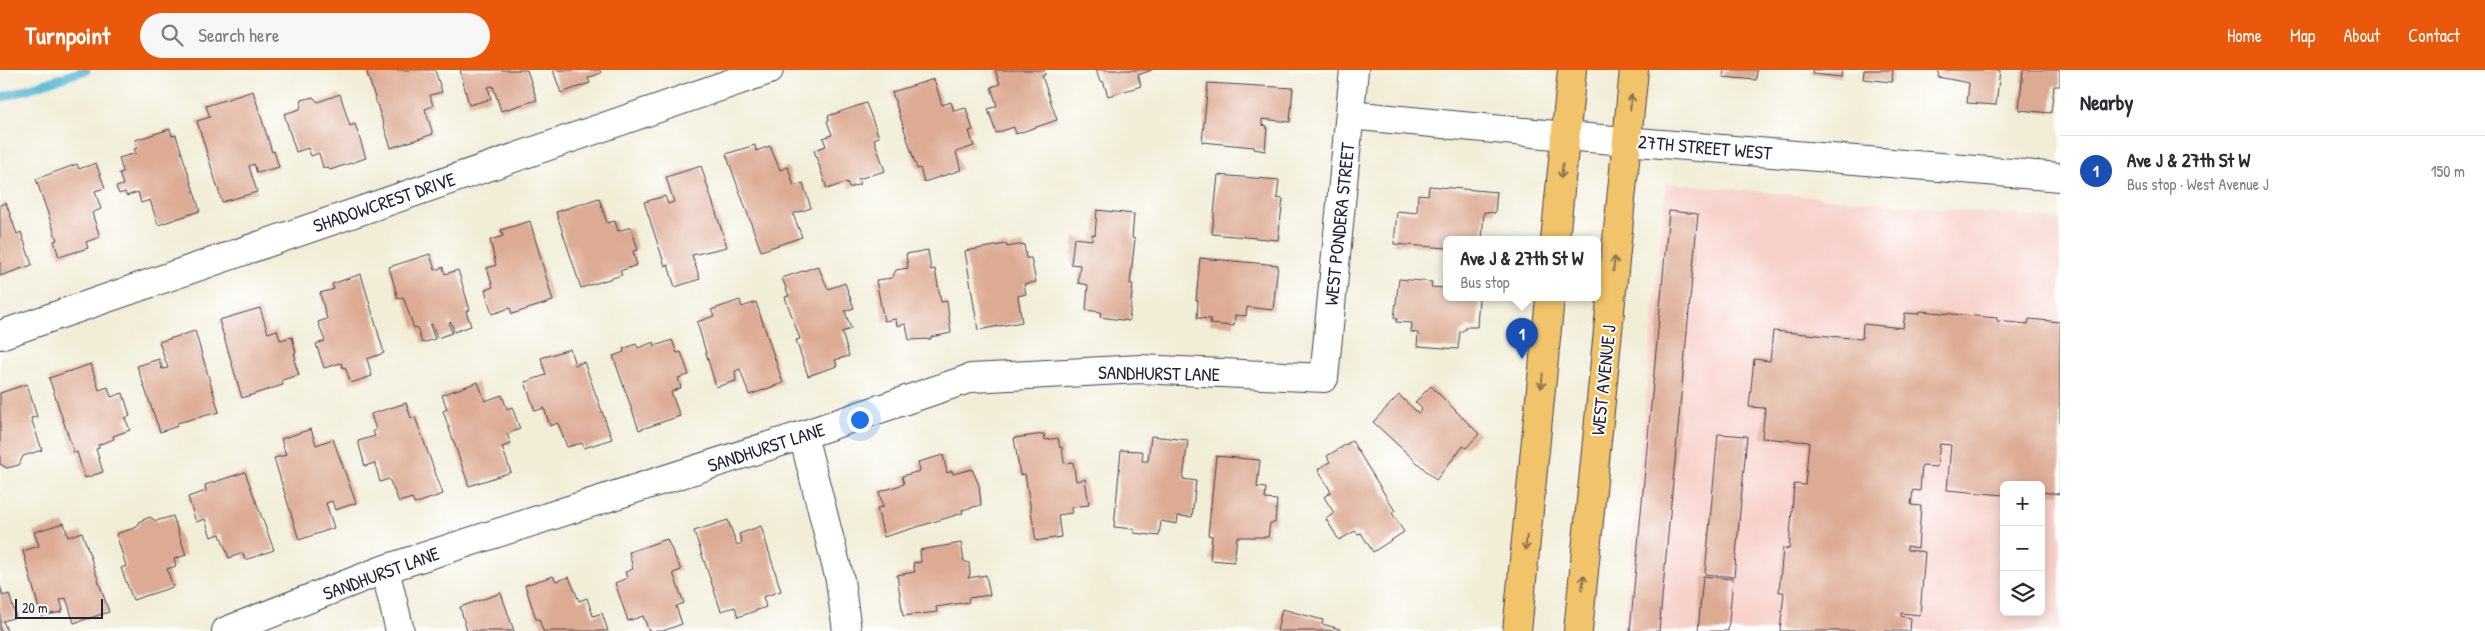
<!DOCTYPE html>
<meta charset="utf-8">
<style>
:root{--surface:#fff;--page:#f7f7f7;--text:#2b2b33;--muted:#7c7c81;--line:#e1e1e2;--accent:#ea580c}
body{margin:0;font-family:"Patrick Hand",sans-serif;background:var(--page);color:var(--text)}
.controls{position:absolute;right:15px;bottom:15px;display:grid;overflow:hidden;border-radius:8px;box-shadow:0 2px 12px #0003}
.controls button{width:45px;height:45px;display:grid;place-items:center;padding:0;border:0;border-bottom:1px solid var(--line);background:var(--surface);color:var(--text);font:25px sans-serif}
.scale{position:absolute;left:15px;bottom:12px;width:88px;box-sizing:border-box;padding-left:5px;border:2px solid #22223b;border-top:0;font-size:14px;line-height:18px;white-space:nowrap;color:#22223b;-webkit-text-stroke:4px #fff;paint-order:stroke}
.you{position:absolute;left:859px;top:349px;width:18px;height:18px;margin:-12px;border:4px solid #fff;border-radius:50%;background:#1a73e8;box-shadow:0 0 0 8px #1a73e833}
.badge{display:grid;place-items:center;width:32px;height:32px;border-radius:50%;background:var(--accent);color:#fff;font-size:16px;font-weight:700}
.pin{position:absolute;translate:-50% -41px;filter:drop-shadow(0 1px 2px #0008)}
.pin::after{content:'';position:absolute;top:26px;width:18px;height:15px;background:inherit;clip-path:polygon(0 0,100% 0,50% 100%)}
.popup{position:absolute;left:1443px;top:166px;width:158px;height:65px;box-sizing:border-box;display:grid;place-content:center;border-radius:8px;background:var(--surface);filter:drop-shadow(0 1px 4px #0005);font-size:16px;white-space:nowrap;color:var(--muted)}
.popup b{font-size:19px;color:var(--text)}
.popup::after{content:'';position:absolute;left:50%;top:100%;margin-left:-10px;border:10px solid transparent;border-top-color:var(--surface)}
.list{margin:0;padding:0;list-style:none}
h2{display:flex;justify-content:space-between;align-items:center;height:65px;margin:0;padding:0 20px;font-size:21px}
h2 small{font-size:16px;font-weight:400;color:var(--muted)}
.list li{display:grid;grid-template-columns:32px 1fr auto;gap:15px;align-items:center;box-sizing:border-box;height:70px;padding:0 20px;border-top:1px solid var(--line)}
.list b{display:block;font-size:19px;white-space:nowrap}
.list p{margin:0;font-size:16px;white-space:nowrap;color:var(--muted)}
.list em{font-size:16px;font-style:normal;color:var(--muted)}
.icon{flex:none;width:28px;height:28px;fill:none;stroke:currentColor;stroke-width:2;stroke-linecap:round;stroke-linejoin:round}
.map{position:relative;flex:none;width:2060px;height:561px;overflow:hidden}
header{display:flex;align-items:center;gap:30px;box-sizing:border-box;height:70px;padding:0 25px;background:var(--accent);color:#fff}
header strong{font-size:24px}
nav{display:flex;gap:28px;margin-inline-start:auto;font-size:18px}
.search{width:350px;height:45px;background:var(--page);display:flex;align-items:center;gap:12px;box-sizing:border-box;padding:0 18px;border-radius:28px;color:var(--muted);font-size:19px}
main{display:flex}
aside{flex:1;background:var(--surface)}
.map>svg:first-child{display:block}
.built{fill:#f7d0c9;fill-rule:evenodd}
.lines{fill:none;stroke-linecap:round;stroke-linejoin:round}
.stream{stroke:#52b6d1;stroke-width:9}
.building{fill:#ddaa93}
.minor-casing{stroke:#414052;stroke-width:30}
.major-casing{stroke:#414052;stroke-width:30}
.minor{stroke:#fff;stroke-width:28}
.major{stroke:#f1c36a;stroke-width:28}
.oneway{stroke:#8a7252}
.labels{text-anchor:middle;stroke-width:4;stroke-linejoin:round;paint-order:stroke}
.street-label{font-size:19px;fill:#22223b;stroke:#fff}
</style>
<header>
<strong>Turnpoint</strong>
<div class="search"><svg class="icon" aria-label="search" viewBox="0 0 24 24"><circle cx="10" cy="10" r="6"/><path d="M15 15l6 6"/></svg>Search here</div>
<nav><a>Home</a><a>Map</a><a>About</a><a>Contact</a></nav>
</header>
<main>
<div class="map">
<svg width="2060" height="561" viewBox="0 0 2060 561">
<rect width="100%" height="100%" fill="#fff"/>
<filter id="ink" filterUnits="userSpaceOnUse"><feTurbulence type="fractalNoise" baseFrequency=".02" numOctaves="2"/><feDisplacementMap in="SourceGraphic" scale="10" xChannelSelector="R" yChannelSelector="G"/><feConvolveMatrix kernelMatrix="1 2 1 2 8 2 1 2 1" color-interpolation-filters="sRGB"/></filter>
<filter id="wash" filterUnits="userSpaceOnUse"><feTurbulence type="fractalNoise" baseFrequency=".0096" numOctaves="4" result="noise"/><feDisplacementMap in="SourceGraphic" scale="20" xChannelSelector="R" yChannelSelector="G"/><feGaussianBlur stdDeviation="1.12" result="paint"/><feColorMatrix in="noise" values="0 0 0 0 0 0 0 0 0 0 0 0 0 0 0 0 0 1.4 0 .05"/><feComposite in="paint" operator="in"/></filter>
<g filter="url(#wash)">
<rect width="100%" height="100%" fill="#f1edd7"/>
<!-- built -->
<path class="built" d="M1666,113L2060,150V561H1624ZM2004,415H2041V542H2004Z"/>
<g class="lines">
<!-- stream -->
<path class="stream" d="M0,28L86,0"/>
</g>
<g id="blocks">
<!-- building -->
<path class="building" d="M369,0H435L442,22L430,25L433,36L425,39L433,64L391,78L367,3Z
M460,0H527L537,30L501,41L493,16L488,17L491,29L469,35Z
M553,0H600L601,3L588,8L590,13L561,23Z
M995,0H1044L1045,5L1042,6L1057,50L1016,64L1014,57L996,63L988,39L997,36L991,17L1000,14Z
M1096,0H1152L1138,5L1141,16L1108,26L1103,11L1100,12Z
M1724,0H1757L1756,10L1723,7Z
M1812,0H1842L1841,7L1812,4Z
M1864,0H1893L1892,12L1863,9Z
M1939,0H2000L1996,35L1967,33L1969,13L1938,7Z
M2023,0H2060V16H2054L2051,43L2019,40Z
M934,9L942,35L951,32L954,41L966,38L973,60L969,61L974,76L956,82L961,100L924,112L920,98L917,99L892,22Z
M1208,13L1293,18L1290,52L1262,49V55L1267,56L1265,81L1254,79V77L1202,72Z
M253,21L272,82L274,81L279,97L257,103L254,94L249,96L257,122L222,132L197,51L210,47L206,36Z
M340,24L350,56L355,54L366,88L330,100L328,97L323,98L319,83L311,86L308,78L296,82L284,44L300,39L302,30L313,27L318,32Z
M866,33L879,67L874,69L885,101L858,109L860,114L849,118L847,112L827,119L814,80L826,76L823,68L832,65L827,51L829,50L828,46Z
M170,59L172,66L176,65L200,141L158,155L150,130L141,133L138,122L126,126L125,122L119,124L116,117L123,115L119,103L123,102L119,88L136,83L134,79L137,78L135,70Z
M755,75L756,81L770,76L780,100L788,97L794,116L803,113L811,138L793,144L802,167L761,181L726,84Z
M96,93L105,118L95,121L101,139L92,143L100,167L86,172L88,178L59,187L54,171L57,170L36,109L77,94L79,99Z
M701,96L727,177L692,185L700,209L675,217L668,195L665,196L644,132L665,126L668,134L674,132L666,107Z
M1218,105L1279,110L1277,128L1283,129L1278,170L1212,164Z
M1429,116L1497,122L1495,143L1484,142L1482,170H1447V178L1394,174L1397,141L1417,143L1418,124L1428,125Z
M599,128L607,153L615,151L618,161L631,157L638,180L633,181L637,195L620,201L622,205L581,218L556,142Z
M6,133L17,164L21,162L32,195L0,206V135Z
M1097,140L1134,144L1132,168L1135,169L1130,214H1133L1129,251L1100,247L1101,242L1086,240L1088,215L1078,213L1080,195L1071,194L1074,168L1092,170V164L1095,165Z
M1669,141L1698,144L1659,561H1630Z
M530,151L553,231L512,244L510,238L492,244L485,220L493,217L487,198L496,195L490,170L503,166L501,160Z
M1006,174L1007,177L1024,174L1026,188H1031L1036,212L1024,214L1026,224L1018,226L1022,252L978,260L965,181Z
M928,180L931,200L935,199L941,232L947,231L951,263L931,267V269L909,270L906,254L897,256L896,249L884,251L876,210L892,208L896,200L908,198L906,184Z
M430,184L435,200L443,197L445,204L458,200L470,240L466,241L471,256L454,262L451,252L449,253L452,263L437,268L432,254L430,255L435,269L422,273L417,257L414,258L403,227L398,229L389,197Z
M1200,188L1278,195L1273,240L1247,237L1246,246L1235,245L1234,256L1210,254L1211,249L1197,248L1198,230H1196Z
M818,196L828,219L845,213L854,238L845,241L851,259L842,262L849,286L835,290L837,296L808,306L796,270L800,269L785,227L789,226L782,208Z
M361,204L384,283L367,289L372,306L351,313L345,297L343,298L341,293L324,298L316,274L325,271L318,252L327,249L320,223L334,219L332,214Z
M1399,209L1432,212L1431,217L1447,218V228H1479L1477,257H1466V259L1460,262L1458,279L1417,276L1418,263L1411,262L1412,253L1396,252L1397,248H1394Z
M740,230L742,237L756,232L783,313L749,325L740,299L735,301L736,311L716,317L697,252L714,246L711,240Z
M260,238L268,263L277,260L280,270L292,267L296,283H294L296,289L294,290L299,305L282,310L283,315L242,328L219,250Z
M1920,241L1997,248V251L2028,254L2029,249L2060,252V424L2041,422V415H2004V425L1947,420L1951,375L1940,374L1937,397L1922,396L1920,421L1913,420L1911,435L1921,436L1918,478L1907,476V480L1925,482L1920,545L1901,543V546L1911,548L1910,561H1780L1784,522H1779L1783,478L1789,479L1794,414L1805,415L1809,372L1762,368L1765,338L1749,337L1754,289L1770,291L1773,261L1862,269L1863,254L1903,258L1905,243L1919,244Z
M195,261L219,342L177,353L178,356L160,362L137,296L159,289L162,299L168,298L159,272Z
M672,270L677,283L681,282L689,305L678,308L681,318L671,322L680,346L639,360L613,286L624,282L623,279L636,274L638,278L654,272L655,276Z
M570,279L575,295L584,292L612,369L584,378L582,373L567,377L558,353L550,356L544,338L535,341L525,312L546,305L541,288Z
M91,294L99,320L108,317L111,327L123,323L130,346L125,348L130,360L113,366L114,369L98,375L99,378L96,379L103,402L85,408L77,382L74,383L49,308Z
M478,312L485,331L502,325L507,339L512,337L520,359L507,364L511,374L502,377L511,402L469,416L443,341L447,339L442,325Z
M27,314L37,347L31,348L42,380L23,386L19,395L7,398L0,394V323Z
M1431,316L1479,364L1466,378L1463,376L1436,410L1373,352L1399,325L1418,343L1422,339L1415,332Z
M406,333L411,348L415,347L443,424L414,434L412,428L399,432L389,409L380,412L375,393L365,396L358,371L375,366L373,361L376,360L371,344Z
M311,359L316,375L333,369L356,433L335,440L332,431L326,433L334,458L299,470L274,388L286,385L281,369Z
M1044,364L1045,370L1058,368L1060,378L1062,377L1064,393L1073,392L1076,411L1085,409L1089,435L1071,437L1072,443L1058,445L1061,467L1036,471L1025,404L1020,405L1014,368Z
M1718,364L1747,366L1734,507L1705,504Z
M1151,366L1188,370L1183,409L1196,411L1192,447L1178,446L1177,454L1161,451L1159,466L1134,463V459L1114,457L1121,380L1141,381L1143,382L1142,391H1148Z
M1352,371L1395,441L1392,443L1404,462L1373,482L1361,463L1358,464L1355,461L1339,470L1326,449L1334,443L1324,427L1331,422L1318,399L1330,392L1327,386Z
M943,385L947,403L952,401L953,404L972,399L979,415L981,435L962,440L963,443L884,467L877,438L883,437L879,422L904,414L902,406L920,401L918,392Z
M1216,386L1260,390L1257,417L1266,418L1265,429L1277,430L1275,453H1270L1268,467H1237L1234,492L1210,490L1212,466L1208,465Z
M245,402L274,480L245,490L243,483L229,488L220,464L211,467L205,449L196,452L188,427L206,421L205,415Z
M173,446L186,485L174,489L176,496L167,499L173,517L133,530L121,498L126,496L116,464L137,457L140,451L150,447L156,451Z
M728,450L737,475L742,473L739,464L761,456L781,521L763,527L766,537L738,547L735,537L721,541L694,461Z
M64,453L68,467L82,462L109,542L74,553L66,528L60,530L63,539L61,542L41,546L23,481L39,476L34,462Z
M667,469L681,500L673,503L684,533L676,536L682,554L663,561H649L643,546L628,551L615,513L627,508L625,502L633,499L629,482Z
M961,473L964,491L969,493L970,504L968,508L986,505L990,525L968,528L969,532L936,537L937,542L903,546L897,505L915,502L913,493L921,492L920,480Z
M553,506L556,511L569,507L579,531L587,528L593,546L602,543L608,561H543L539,549H536L525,515Z
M1703,506L1733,509L1728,561H1698Z
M0,516L3,526L9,524L16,547L3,551L7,561H0Z
M501,523L514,561H467L460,537Z
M1282,539L1323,550L1322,554L1340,559L1339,561H1277Z"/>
</g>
</g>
<g filter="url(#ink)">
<use href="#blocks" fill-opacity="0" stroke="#414052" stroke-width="1"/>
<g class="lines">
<defs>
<path id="minor" d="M1350,45L1565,66L2060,107
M0,265L769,0
M803,365L840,510L847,561
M385,499L400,561
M226,561L385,499L803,365L971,308L1140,299L1324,308L1354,0"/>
<path id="major" d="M1555,170L1572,0
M1517,561L1550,228
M1578,561L1634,0"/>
</defs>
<!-- minor casing -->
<use href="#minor" class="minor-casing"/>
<!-- major casing -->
<use href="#major" class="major-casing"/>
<!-- minor -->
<use href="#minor" class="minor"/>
<!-- major -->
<use href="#major" class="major"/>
</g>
<!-- one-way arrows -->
<defs><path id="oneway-shaft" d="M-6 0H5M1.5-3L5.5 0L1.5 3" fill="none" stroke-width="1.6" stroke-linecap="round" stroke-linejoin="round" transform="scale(1.25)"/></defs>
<g class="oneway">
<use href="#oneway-shaft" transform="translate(1631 32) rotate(-84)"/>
<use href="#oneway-shaft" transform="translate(1562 101) rotate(96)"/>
<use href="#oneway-shaft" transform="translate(1614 194) rotate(-84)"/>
<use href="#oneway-shaft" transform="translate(1542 311) rotate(96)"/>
<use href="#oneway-shaft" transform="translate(1526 473) rotate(96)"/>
<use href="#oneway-shaft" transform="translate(1583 512) rotate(-84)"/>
</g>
</g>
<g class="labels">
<!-- street labels -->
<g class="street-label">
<text transform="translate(1705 77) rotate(5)" y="7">27TH STREET WEST</text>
<text transform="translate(384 132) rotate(-19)" y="7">SHADOWCREST DRIVE</text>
<text transform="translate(1339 154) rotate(-84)" y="7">WEST PONDERA STREET</text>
<text transform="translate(1159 303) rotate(1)" y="7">SANDHURST LANE</text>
<text transform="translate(1603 310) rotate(-84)" y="7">WEST AVENUE J</text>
<text transform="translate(766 377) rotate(-18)" y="7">SANDHURST LANE</text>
<text transform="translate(381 503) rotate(-20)" y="7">SANDHURST LANE</text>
</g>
</g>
</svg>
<div class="controls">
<button>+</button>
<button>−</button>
<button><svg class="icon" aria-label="layers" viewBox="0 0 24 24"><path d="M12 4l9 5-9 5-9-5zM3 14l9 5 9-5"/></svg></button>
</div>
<div class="scale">20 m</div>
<div class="you"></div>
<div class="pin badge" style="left:1522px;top:289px;background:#1a4fb4">1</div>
<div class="popup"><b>Ave J &amp; 27th St W</b>Bus stop</div>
</div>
<aside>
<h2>Nearby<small></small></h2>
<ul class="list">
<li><span class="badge" style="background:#1a4fb4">1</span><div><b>Ave J &amp; 27th St W</b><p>Bus stop · West Avenue J</p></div><em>150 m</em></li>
</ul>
</aside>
</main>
